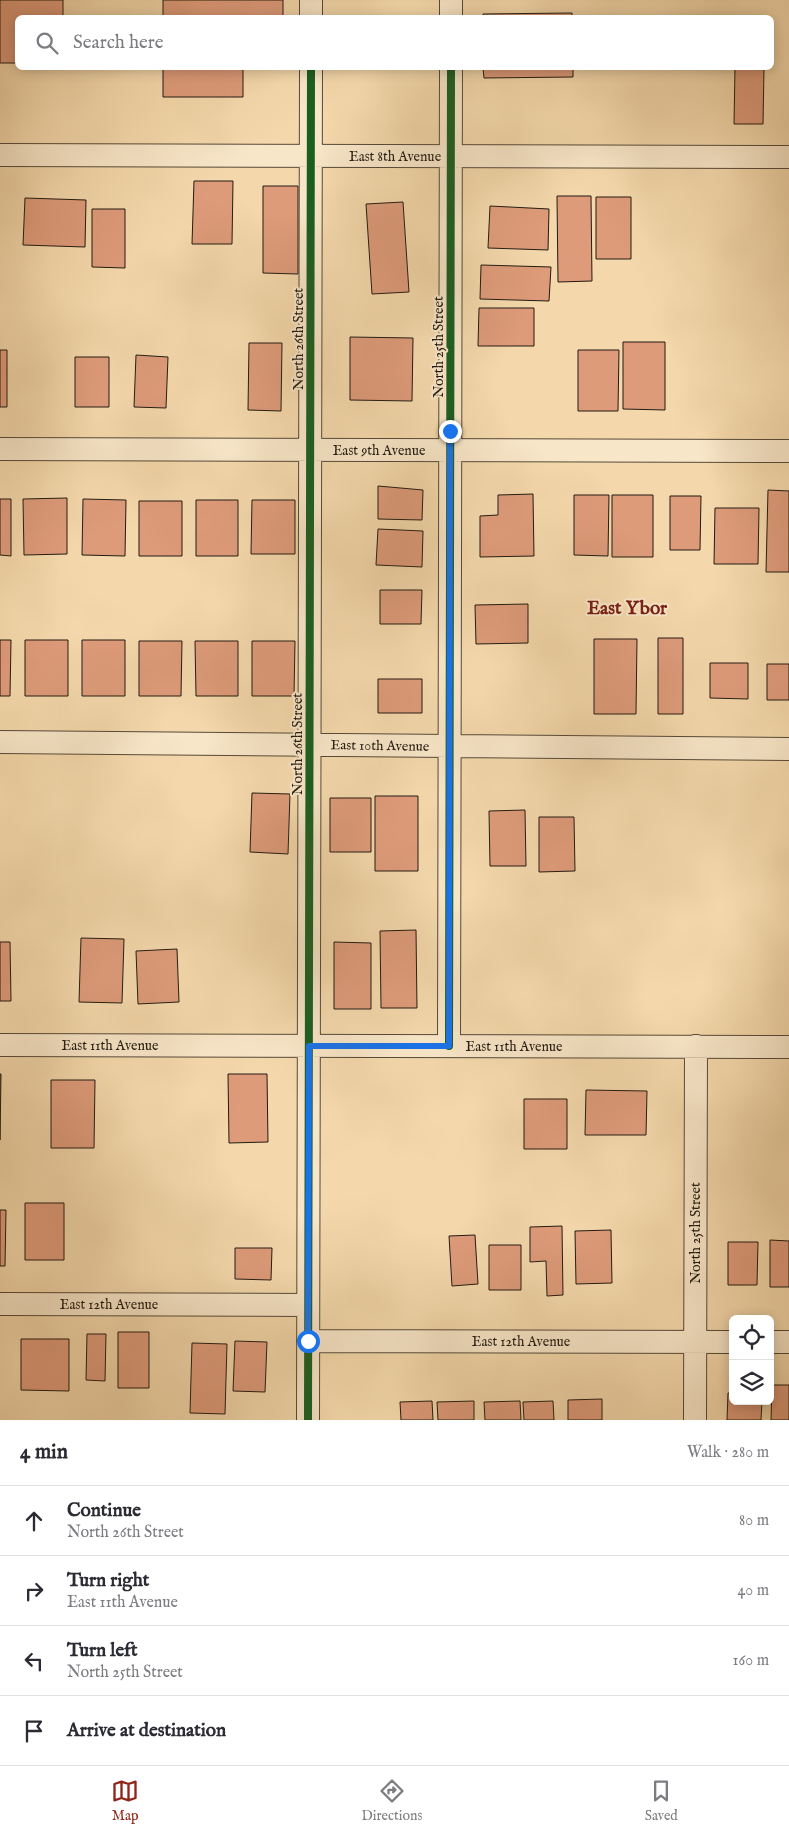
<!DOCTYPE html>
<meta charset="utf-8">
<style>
:root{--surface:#fff;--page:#f7f7f7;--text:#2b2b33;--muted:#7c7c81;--line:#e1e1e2;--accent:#8f2418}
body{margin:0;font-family:"IM FELL English",serif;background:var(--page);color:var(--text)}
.controls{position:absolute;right:15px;bottom:15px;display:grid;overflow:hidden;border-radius:8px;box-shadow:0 2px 12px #0003}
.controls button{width:45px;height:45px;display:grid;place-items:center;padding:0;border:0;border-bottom:1px solid var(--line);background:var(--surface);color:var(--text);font:25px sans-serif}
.stop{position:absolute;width:15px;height:15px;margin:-11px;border:4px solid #1a73e8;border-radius:50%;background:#fff}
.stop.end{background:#1a73e8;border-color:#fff;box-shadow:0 1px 5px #0008}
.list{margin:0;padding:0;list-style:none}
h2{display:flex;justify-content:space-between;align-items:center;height:65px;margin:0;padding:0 20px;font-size:21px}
h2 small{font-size:16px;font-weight:400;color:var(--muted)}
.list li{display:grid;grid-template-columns:32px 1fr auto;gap:15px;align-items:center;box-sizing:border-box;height:70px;padding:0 20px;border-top:1px solid var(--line)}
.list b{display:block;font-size:19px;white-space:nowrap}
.list p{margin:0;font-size:16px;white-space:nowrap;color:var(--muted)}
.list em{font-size:16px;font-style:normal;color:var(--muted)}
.icon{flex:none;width:28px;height:28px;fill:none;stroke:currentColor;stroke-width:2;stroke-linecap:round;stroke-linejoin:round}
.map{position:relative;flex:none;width:789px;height:1420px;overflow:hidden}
.search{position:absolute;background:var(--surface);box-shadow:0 2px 12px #0003;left:15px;right:15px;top:15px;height:55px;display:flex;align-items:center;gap:12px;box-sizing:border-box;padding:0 18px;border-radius:8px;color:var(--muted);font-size:19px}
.sheet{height:345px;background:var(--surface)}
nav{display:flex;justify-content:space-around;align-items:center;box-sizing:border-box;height:70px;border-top:1px solid var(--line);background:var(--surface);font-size:14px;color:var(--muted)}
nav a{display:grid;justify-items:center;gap:2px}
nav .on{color:var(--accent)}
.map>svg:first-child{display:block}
.building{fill:#de9b7a;stroke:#221b12}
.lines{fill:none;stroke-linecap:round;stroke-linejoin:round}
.street-casing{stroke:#564a38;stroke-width:24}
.street{stroke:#f8e6c8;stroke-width:22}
.cycleway-casing{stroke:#f8e6c8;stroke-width:11}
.cycleway{stroke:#1b5e20;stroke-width:8}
.route{stroke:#1a73e8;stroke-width:6}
.labels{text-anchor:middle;stroke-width:4;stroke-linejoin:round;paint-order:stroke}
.street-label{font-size:14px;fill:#221b12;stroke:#f8e6c8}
.district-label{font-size:19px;font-weight:bold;fill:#7a1f14;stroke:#f8e6c8}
</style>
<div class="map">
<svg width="789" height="1420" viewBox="0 0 789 1420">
<rect width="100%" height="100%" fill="#f4d8ab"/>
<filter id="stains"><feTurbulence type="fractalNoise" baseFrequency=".004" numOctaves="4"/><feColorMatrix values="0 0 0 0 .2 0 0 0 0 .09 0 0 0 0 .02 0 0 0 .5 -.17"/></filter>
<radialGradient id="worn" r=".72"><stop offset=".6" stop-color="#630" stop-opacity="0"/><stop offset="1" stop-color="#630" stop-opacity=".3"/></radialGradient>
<!-- building -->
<path class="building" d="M0,0H63V18H18V63H0Z
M163,0H283V18H163Z
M572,13V18H483V14Z
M163,68H243V97H163Z
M483,68H573V77L484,78Z
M735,68H764L763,124H734Z
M194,181H233L232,244H192Z
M263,186H298V274L263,273Z
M557,196H591L592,281L558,282Z
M596,197H631V259H596Z
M25,198L86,200L85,247L23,245Z
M403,202L409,292L372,294L366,204Z
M490,206L549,209L548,250L488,248Z
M92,209H125V268L92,267Z
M481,265L551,267L549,301L480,299Z
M479,308H534V346H478Z
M350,337L413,338L412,401L350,400Z
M623,342H665V410L623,409Z
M249,343H282L281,411L248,410Z
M0,350H7V407H0Z
M578,350H619L618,411H578Z
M136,355L168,357L166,408L134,407Z
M75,357H109V407H75Z
M378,486L423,490L422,520L378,519Z
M768,490L789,491V572H766Z
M533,494L534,556L480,557V516L498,515V495Z
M574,495H609L608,556L574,555Z
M612,495H653V557H612Z
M670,496H701L700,550H670Z
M67,498V554L24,555L23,499Z
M0,499H11V556L0,555Z
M83,499L126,500L125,556L82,555Z
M196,500H238V556H196Z
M252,500H295V554H251Z
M139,501H182V556H139Z
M715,508H759L758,564H714Z
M378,529L423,531L422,567L376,565Z
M380,590H422L421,624H380Z
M528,604V643L476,644L475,605Z
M658,638H683V714H658Z
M594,639H637L636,714H594Z
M0,640H11L10,696H0Z
M25,640H68V696H25Z
M82,640H125V696H82Z
M139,641H182L181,696H139Z
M195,641H238V696H196Z
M252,641H295L294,696H252Z
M710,663H748V699L710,698Z
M767,664H789V700H767Z
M378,679H422V713H378Z
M252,793L290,794L288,854L250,852Z
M375,796H418V871H375Z
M330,798H371V852H330Z
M525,810L526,866H490L489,811Z
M539,817H574L575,871L539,872Z
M416,930L417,1008H381L380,931Z
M81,938L124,939L122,1003L79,1002Z
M0,942H10L11,1001H0Z
M334,942L371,943V1009H334Z
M177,949L179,1002L138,1004L136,951Z
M0,1074H1L0,1140Z
M228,1074H267L268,1142L229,1143Z
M51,1080H95L94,1148H51Z
M586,1090L647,1091L646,1135H585Z
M524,1099H567V1149H524Z
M25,1203H64V1260H25Z
M0,1210H6L5,1266H0Z
M562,1226L563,1295L547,1296L546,1261L530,1262V1227Z
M611,1230L612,1283L576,1284L575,1231Z
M475,1235L478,1284L452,1286L449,1236Z
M770,1240L789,1241V1287H770Z
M728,1242H758L757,1285H728Z
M489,1245H521V1290H489Z
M235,1248H272L271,1280L235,1279Z
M118,1332H149V1388H118Z
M87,1334H106L105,1381L86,1380Z
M21,1339H69V1391L21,1390Z
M235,1341L267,1342L265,1392L233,1391Z
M192,1343L227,1344L225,1414L190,1413Z
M772,1385H789V1420H771Z
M728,1393H733V1401H762L761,1420H727Z
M602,1399V1420H568V1400Z
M432,1401L433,1420H401L400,1402Z
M474,1401V1420H438L437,1402Z
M520,1401L521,1420H485L484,1402Z
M553,1401L554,1420H524L523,1402Z"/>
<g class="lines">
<defs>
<path id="street" d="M311,18V0
M451,18V0
M0,155L789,157
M0,449L789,451
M0,742L789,749
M0,1045L789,1047
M449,1046L451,68
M0,1304L308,1305
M308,1341L733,1342
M770,1342H789
M308,1420L311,68
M695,1420L696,1046"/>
</defs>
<!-- street casing -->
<use href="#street" class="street-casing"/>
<!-- street -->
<use href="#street" class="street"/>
<defs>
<path id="cycleway" d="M449,1046L451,68
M308,1420L311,68"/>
</defs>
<!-- cycleway casing -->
<use href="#cycleway" class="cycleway-casing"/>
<!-- cycleway -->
<use href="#cycleway" class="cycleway"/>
</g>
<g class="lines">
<!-- route -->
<path class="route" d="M308,1341L309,1046H449L450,431"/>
</g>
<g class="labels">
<!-- street labels -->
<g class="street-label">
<text x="395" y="161">East 8th Avenue</text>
<text transform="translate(298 339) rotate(-90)" y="5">North 26th Street</text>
<text transform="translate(438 347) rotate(-90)" y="5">North 25th Street</text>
<text x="379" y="455">East 9th Avenue</text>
<text transform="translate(297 744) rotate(-90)" y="5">North 26th Street</text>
<text transform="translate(380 745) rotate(1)" y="5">East 10th Avenue</text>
<text x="110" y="1050">East 11th Avenue</text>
<text x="514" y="1051">East 11th Avenue</text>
<text transform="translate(695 1233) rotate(-90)" y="5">North 25th Street</text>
<text x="109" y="1309">East 12th Avenue</text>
<text x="521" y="1346">East 12th Avenue</text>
</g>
<!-- district labels -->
<g class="district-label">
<text x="627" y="614">East Ybor</text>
</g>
</g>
<rect width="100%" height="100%" filter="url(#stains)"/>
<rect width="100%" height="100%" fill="url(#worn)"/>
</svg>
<div class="controls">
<button><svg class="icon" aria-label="locate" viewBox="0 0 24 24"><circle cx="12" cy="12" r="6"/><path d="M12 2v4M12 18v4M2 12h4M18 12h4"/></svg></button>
<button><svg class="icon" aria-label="layers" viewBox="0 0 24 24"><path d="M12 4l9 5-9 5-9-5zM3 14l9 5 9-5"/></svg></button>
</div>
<div class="stop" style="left:308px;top:1341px"></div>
<div class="stop end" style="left:450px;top:431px"></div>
<div class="search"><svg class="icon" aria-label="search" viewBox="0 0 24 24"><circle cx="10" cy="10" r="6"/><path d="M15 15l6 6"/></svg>Search here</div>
</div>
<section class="sheet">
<h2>4 min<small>Walk · 280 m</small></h2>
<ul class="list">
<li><svg class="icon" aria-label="ahead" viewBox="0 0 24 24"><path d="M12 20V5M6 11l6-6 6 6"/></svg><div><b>Continue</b><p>North 26th Street</p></div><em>80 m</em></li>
<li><svg class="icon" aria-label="right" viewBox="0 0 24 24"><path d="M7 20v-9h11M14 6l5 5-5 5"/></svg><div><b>Turn right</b><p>East 11th Avenue</p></div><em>40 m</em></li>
<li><svg class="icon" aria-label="left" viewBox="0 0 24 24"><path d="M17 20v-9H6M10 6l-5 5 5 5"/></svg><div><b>Turn left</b><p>North 25th Street</p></div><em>160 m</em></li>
<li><svg class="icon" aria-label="arrive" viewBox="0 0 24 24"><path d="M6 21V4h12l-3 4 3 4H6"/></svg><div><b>Arrive at destination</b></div></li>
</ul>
</section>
<nav>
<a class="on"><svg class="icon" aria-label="map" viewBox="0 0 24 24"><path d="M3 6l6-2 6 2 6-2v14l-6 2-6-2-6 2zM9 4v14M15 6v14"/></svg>Map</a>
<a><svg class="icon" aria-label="directions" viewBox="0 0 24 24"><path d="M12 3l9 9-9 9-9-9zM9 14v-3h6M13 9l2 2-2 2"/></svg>Directions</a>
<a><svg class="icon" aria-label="saved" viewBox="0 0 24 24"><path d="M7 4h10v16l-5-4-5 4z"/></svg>Saved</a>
</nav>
